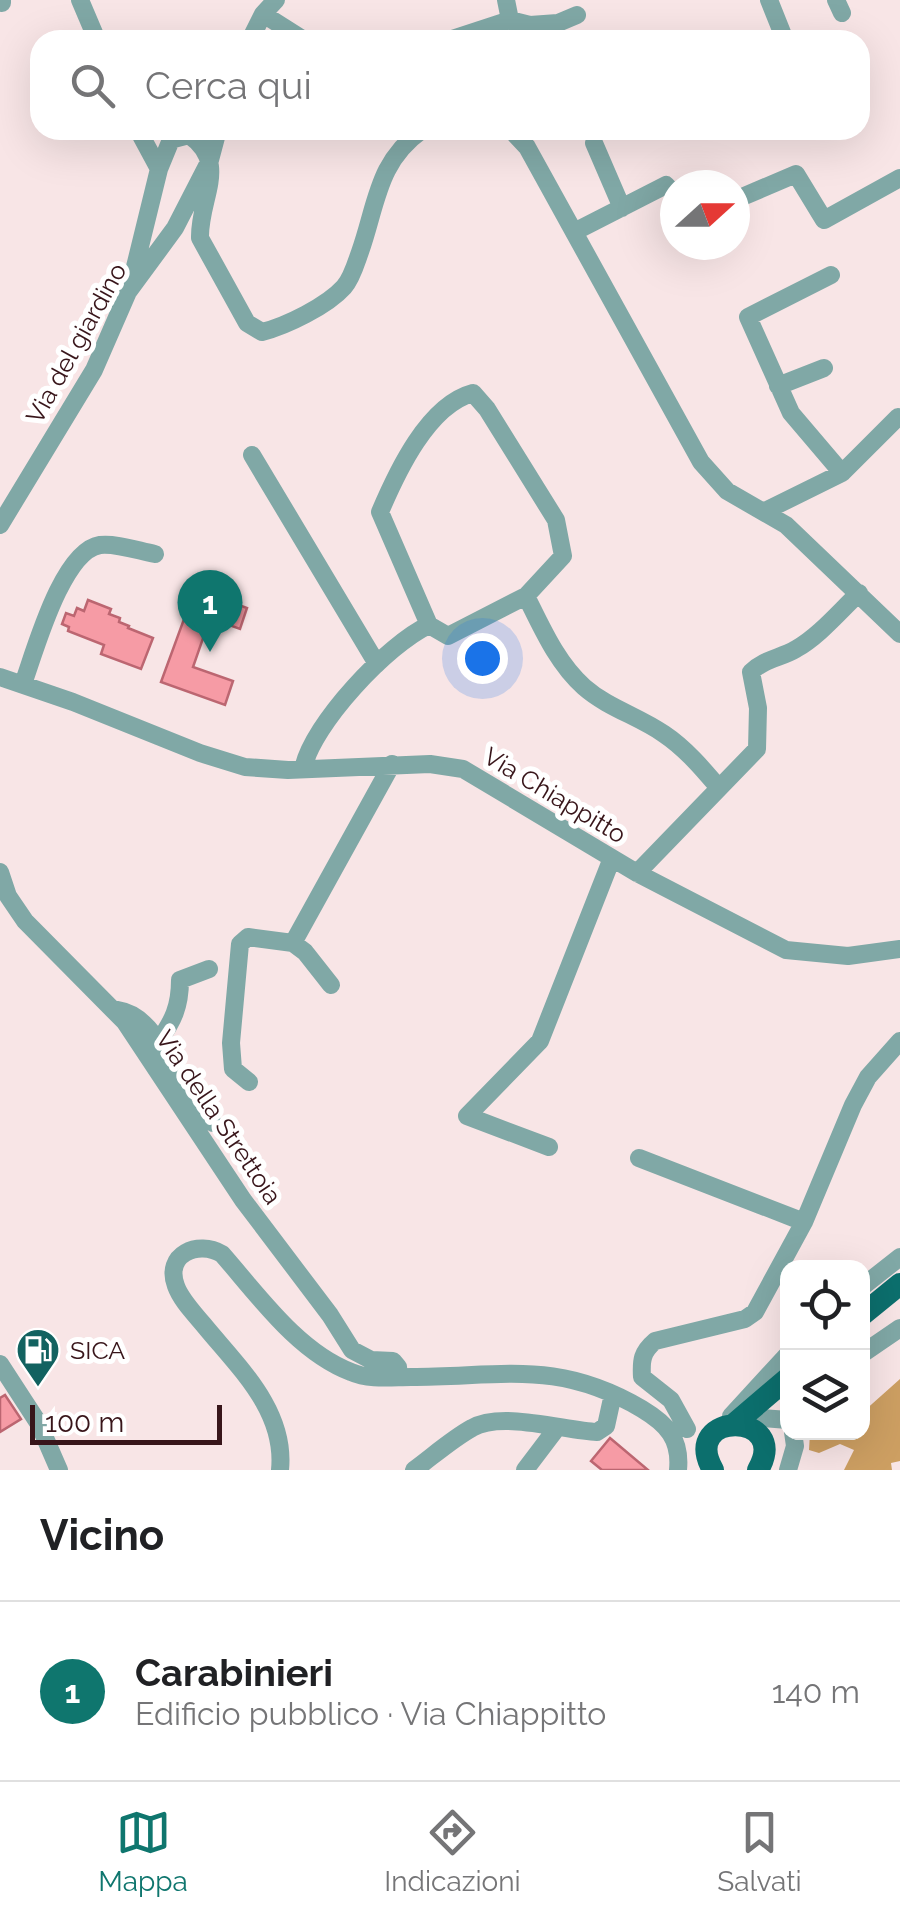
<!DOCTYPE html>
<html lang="it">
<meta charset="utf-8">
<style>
:root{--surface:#fff;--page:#f2f2f2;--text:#202124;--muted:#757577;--line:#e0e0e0;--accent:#0f766e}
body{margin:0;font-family:Raleway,sans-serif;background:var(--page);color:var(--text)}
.controls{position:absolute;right:30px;bottom:30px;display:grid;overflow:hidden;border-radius:20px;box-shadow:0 10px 40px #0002}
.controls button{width:90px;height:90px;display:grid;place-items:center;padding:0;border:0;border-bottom:2px solid var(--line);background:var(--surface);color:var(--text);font:50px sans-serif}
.compass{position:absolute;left:660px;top:170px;width:90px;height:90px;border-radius:50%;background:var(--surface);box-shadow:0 10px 40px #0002;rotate:69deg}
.scale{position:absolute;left:30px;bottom:25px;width:192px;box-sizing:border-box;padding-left:10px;border:5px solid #38151a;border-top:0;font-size:28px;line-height:35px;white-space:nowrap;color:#38151a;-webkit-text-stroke:8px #fff;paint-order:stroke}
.you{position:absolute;left:482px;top:658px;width:35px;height:35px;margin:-25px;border:8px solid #fff;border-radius:50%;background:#1a73e8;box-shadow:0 0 0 15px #1a73e833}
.badge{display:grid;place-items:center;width:65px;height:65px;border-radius:50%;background:var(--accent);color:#fff;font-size:32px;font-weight:700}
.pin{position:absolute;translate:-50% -82px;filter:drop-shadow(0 2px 5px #0008)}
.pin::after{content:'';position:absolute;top:52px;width:35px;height:30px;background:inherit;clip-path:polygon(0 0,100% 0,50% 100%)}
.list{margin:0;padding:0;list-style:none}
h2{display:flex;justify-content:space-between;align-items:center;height:130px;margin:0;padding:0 40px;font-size:42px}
h2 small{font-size:32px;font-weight:400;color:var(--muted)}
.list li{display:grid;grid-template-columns:65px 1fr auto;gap:30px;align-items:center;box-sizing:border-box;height:180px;padding:0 40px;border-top:2px solid var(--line)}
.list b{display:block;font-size:38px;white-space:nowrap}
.list p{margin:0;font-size:32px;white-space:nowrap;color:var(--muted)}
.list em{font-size:32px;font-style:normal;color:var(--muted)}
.icon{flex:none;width:55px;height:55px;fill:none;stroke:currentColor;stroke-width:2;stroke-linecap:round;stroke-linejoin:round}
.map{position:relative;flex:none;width:900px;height:1470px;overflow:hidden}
.search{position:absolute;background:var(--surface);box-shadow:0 10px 40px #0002;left:30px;right:30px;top:30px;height:110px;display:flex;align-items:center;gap:25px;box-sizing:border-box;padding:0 35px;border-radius:30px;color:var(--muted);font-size:38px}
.sheet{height:310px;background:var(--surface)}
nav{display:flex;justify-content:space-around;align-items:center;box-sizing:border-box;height:140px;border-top:2px solid var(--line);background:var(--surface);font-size:28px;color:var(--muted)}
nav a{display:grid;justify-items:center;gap:5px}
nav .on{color:var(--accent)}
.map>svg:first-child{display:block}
.forest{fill:#cd9f62}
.building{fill:#f69ba5;stroke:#bc6671;stroke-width:2.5}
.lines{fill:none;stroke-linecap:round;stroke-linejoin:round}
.minor{stroke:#80a8a6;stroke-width:18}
.major{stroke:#0c6f6d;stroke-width:22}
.labels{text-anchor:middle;stroke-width:10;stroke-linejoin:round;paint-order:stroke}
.street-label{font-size:25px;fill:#38151a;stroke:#fff}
.poi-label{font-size:25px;fill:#38151a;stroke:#fff;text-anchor:start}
</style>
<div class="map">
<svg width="900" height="1470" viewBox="0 0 900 1470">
<rect width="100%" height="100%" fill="#f8e5e6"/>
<!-- forest -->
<path class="forest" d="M900,1379V1461L891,1463L892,1470H844L854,1450L840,1444L819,1453L809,1450L810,1433L862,1432L863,1412Z"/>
<!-- building -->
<path class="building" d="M195,589L247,608L240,629L210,618L193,667L233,681L225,705L161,682Z
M88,600L111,609L109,614L120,618L119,622L129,626L128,628L153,638L141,669L101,654L104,645L68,631L69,627L62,624L66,613L74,616L77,608L84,611Z
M5,1395L21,1419L0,1432V1398Z
M610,1438L648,1470H602L591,1461Z"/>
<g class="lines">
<!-- minor -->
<path class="minor" d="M2,0V3
M80,0L97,40
M506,0L510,20
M769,0L785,40
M836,0L842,13
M263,14L304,40
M250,40L263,14L276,0
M449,40L510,20L530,25L558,23L577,15
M138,130L159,169
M511,130L527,147L701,462L727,491L786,525L900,634
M170,140L189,135C230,164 199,197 200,238L247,323L262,332C286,326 327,306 344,287C352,278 356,263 360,252C377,204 377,162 422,130
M594,143L622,208
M735,200L796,174L824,220L900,178
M574,232L666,185L675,195
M131,283L159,169L175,130
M778,386L824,368
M252,455L377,664
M842,473L898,417
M765,511L842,473L791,413L748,317L831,275
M0,525L94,370L128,292L175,228L210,160L218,130
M429,625L380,512C397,472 428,405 473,393L487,409L556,520L563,556L526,596
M0,677L73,702L200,753L245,767L288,770L430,764L463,769L637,873L786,950L848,956L900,949
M23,684C35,651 62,551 100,545C116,543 139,551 155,554
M303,769C312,724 388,644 429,625L448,636L526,596C542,628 557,663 584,687C608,708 638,716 664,734C685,748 703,769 719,788
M0,872L8,896L25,921L125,1022L243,1200L330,1315L352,1350L371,1360L393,1361L398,1367L399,1377
M637,873L757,749L758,708L751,672C764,659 781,658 796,649C819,636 839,612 859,593
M293,943L305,952L331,985
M117,1010C157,1016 176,1075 185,1109L198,1111L213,1123
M158,1042C173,1021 180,1007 180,980L209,969
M249,1082L233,1069L231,1043L240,944L248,937L293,943L392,764
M549,1147L467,1116L540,1041L612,858
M639,1158L804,1222
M862,1287L900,1257
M862,1354L900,1328
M0,1364L39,1424L59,1470
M731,1416L788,1354
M761,1418L788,1420
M687,1429L671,1400L642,1377C641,1360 642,1352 655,1341L745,1319L755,1312L804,1222L853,1105L868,1077L900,1041
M280,1470C286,1410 238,1367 203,1324C194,1313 181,1300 176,1286C164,1254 198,1240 222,1254C258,1295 298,1352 351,1372C369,1380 392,1377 411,1377C503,1377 557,1359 642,1409C667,1424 681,1439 678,1470
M414,1470C433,1456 452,1439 472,1428C501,1411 563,1430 597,1432L606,1426L613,1394
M525,1470L556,1429
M788,1470L795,1446L793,1432"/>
<!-- major -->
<path class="major" d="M862,1315L900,1284
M734,1424L788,1378
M713,1470C679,1410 792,1411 758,1470"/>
</g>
<!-- icons -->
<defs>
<symbol id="fuel-pin" viewBox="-11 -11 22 30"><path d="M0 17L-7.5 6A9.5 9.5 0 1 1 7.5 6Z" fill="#126260" stroke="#fff"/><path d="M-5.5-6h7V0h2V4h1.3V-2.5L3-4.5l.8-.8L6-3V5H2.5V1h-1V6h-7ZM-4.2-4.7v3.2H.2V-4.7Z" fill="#fff"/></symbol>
</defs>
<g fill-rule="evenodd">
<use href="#fuel-pin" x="13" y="1325" width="50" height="68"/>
</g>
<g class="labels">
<!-- street labels -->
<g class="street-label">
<text transform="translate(76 343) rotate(-61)" y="9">Via del giardino</text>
<text transform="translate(555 795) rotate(31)" y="9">Via Chiappitto</text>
<text transform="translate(219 1117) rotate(56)" y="9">Via della Strettoia</text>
</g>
<!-- poi labels -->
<g class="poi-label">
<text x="70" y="1359">SICA</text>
</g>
</g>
</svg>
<div class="controls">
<button><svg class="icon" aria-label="locate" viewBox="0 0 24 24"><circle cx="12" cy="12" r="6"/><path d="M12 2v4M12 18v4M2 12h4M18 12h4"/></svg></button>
<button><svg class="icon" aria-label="layers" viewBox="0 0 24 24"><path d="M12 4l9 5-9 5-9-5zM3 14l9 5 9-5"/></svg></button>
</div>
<svg class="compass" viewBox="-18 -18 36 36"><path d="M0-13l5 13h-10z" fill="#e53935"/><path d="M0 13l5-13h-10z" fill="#757577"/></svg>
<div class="scale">100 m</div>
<div class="you"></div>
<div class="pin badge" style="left:210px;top:652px">1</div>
<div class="search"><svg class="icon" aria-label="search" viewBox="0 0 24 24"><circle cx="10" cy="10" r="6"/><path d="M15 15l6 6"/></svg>Cerca qui</div>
</div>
<section class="sheet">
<h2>Vicino<small></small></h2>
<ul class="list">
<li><span class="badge">1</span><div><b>Carabinieri</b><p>Edificio pubblico · Via Chiappitto</p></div><em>140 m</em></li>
</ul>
</section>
<nav>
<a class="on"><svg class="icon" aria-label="map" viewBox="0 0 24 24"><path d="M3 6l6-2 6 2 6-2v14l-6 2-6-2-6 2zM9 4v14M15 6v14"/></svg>Mappa</a>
<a><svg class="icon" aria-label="directions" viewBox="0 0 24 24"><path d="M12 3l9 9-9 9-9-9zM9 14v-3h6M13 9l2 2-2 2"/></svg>Indicazioni</a>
<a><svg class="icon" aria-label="saved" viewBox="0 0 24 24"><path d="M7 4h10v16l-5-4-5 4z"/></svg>Salvati</a>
</nav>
